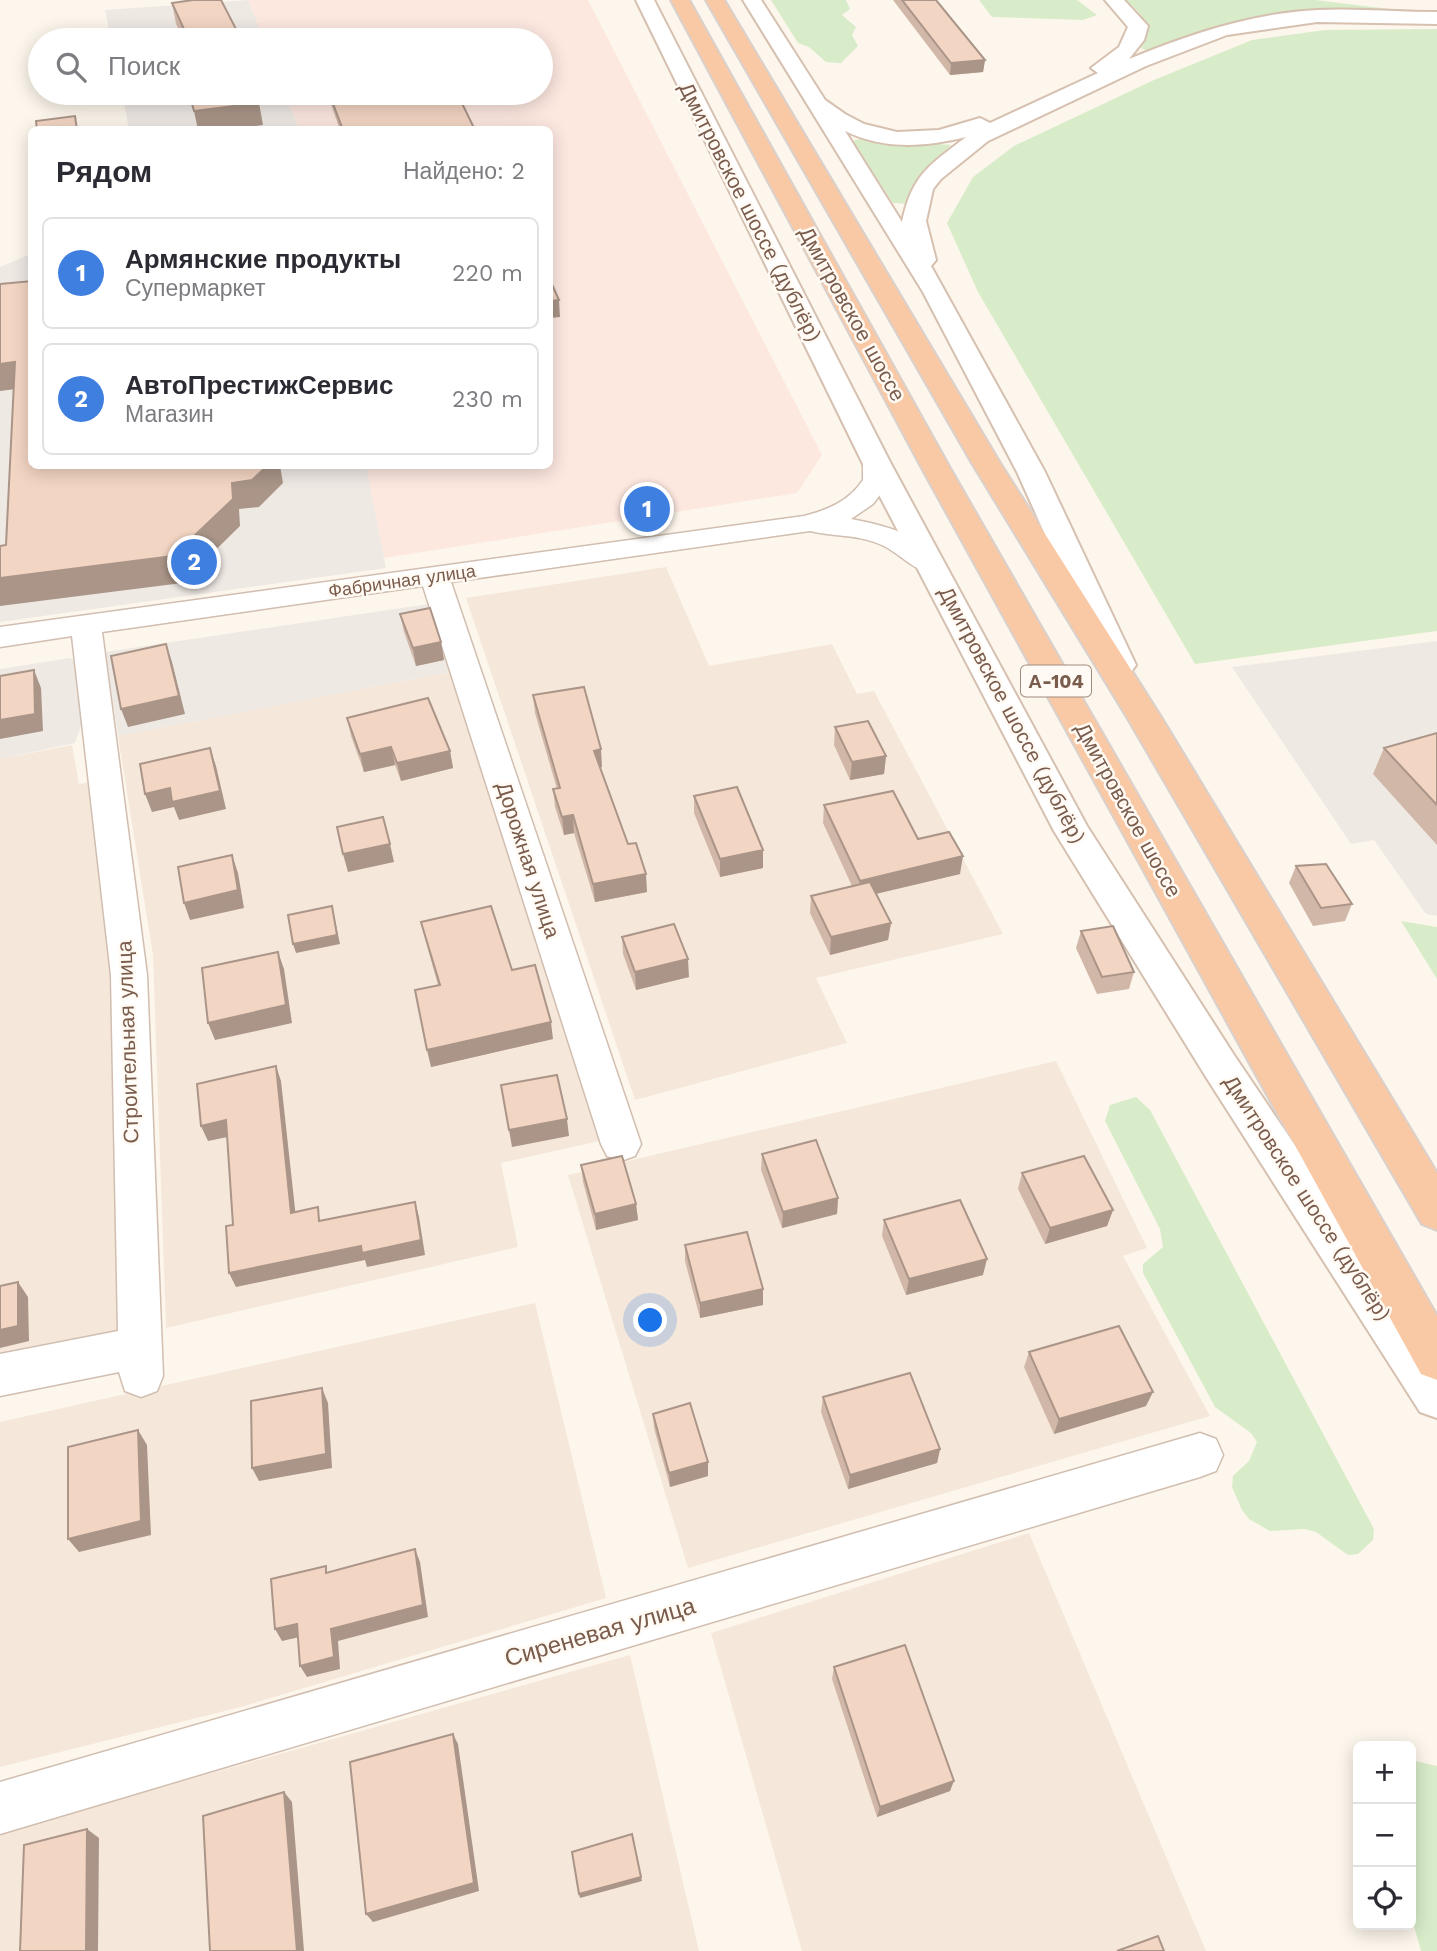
<!DOCTYPE html>
<html lang="ru">
<meta charset="utf-8">
<style>
:root{--surface:#fff;--page:#f2f2f3;--text:#2b2b33;--muted:#7c7c81;--line:#e1e1e2;--accent:#e76f51}
body{margin:0;font-family:"Work Sans",sans-serif;background:var(--page);color:var(--text)}
.controls{position:absolute;right:21px;bottom:21px;display:grid;overflow:hidden;border-radius:10px;box-shadow:0 4px 18px #0003}
.controls button{width:63px;height:63px;display:grid;place-items:center;padding:0;border:0;border-bottom:2px solid var(--line);background:var(--surface);color:var(--text);font:35px sans-serif}
.you{position:absolute;left:651px;top:1321px;width:24px;height:24px;margin:-18px;border:5px solid #fff;border-radius:50%;background:#1a73e8;box-shadow:0 0 0 10px #1a73e833}
.badge{display:grid;place-items:center;width:46px;height:46px;border-radius:50%;background:var(--accent);color:#fff;font-size:23px;font-weight:700}
.pin{position:absolute;translate:-50% -50%;border:4px solid #fff;box-shadow:0 2px 7px #0006}
.list{margin:0;padding:0;list-style:none}
h2{display:flex;justify-content:space-between;align-items:center;height:91px;margin:0;padding:0 28px;font-size:30px}
h2 small{font-size:23px;font-weight:400;color:var(--muted)}
.list li{display:grid;grid-template-columns:46px 1fr auto;gap:21px;align-items:center;box-sizing:border-box;height:112px;margin:0 14px 14px;padding:0 14px;border:2px solid var(--line);border-radius:10px}
.list b{display:block;font-size:26px;white-space:nowrap}
.list p{margin:0;font-size:23px;white-space:nowrap;color:var(--muted)}
.list em{font-size:23px;font-style:normal;color:var(--muted)}
.icon{flex:none;width:38px;height:38px;fill:none;stroke:currentColor;stroke-width:2;stroke-linecap:round;stroke-linejoin:round}
.map{position:relative;flex:none;width:1437px;height:1951px;overflow:hidden}
.search{position:absolute;background:var(--surface);box-shadow:0 4px 18px #0003;left:28px;top:28px;width:525px;height:77px;display:flex;align-items:center;gap:18px;box-sizing:border-box;padding:0 24px;border-radius:38px;color:var(--muted);font-size:26px}
.panel{position:absolute;background:var(--surface);box-shadow:0 4px 18px #0003;left:28px;top:126px;width:525px;height:343px;border-radius:10px}
.map>svg:first-child{display:block}
.residential{fill:#f5e8da}
.commercial{fill:#fde8e0}
.industrial{fill:#efe9e4}
.green{fill:#d8ecc9}
.lines{fill:none;stroke-linecap:round;stroke-linejoin:round}
.minor-casing{stroke:#d1beb0;stroke-width:3}
.secondary-casing{stroke:#d6c0b0;stroke-width:4}
.trunk-casing{stroke:#dad1cd;stroke-width:4}
.minor{fill:#fff;fill-rule:evenodd}
.secondary{fill:#fff;fill-rule:evenodd}
.trunk{fill:#f9c8a4;fill-rule:evenodd}
.wall{fill:#d1b7a8}
.shaded-wall{fill:#aa9588}
.building{fill:#f3d5c3;stroke:#aa9588;stroke-width:2}
.labels{text-anchor:middle;stroke-width:5;stroke-linejoin:round;paint-order:stroke}
.far-street-label{font-size:18px;fill:#7a5c4d;stroke:#fffaf3}
.shield{fill:#fffaf3;stroke:#a28b7f;stroke-width:2}
.shield-label{font-size:19px;font-weight:bold;fill:#7a5c4d}
.street-label{font-size:21px;fill:#7a5c4d;stroke:#fffaf3}
.near-street-label{font-size:24px;fill:#7a5c4d;stroke:#fffaf3}
</style>
<div class="map">
<svg width="1437" height="1951" viewBox="0 0 1437 1951">
<rect width="100%" height="100%" fill="#fdf6ec"/>
<!-- residential -->
<path class="residential" d="M666,567L709,666L832,644L857,694L874,691L1003,934L816,978L847,1043L635,1100L466,598Z
M455,671L599,1141L501,1163L518,1247L166,1328L153,955L118,736Z
M72,745L79,784L92,782L115,977L118,1330L0,1354V759Z
M1056,1061L1147,1248L1123,1256L1210,1416L688,1568L568,1175Z
M535,1303L606,1598L241,1707L0,1767V1422Z
M1029,1533L1206,1951H802L711,1633Z
M630,1655L699,1951H0V1833Z"/>
<!-- commercial -->
<path class="commercial" d="M248,0H588L822,455L797,493L384,558L366,466H550V130L299,129L285,93H541V40H264Z"/>
<!-- industrial -->
<path class="industrial" d="M248,0L264,40H111L105,10Z
M122,93H285L299,129H129Z
M31,254L32,466H366L386,568L0,622V267Z
M435,603L455,671L118,736L105,652Z
M1437,641V916L1426,914L1374,840L1351,844L1232,667Z
M69,658L84,662L87,708L75,743L0,759V669Z"/>
<!-- green -->
<path class="green" d="M771,0H846L850,9L842,15L856,27L852,35L858,46L841,63L826,62L809,47L798,43Z
M979,0H1077L1097,15L1083,20L992,17Z
M1126,0H1315L1398,10L1243,21L1146,50L1141,48C1153,27 1142,14 1126,0Z
M1437,29V631L1195,664L978,292L947,223L973,177L1014,146L1154,80L1252,40L1325,30Z
M865,138L951,145L923,174L909,204L893,203L852,141Z
M1401,921L1437,927V979Z
M1136,1097L1150,1110L1374,1529L1373,1540L1358,1554L1348,1555L1316,1532L1305,1529L1270,1531L1249,1519L1242,1510L1232,1487L1233,1476L1249,1461L1257,1442L1251,1433L1215,1407L1143,1273V1264L1163,1247L1160,1229L1105,1121L1110,1105Z
M1415,1761L1437,1766V1951H1421L1411,1915V1762Z"/>
<g class="lines">
<defs>
<path id="minor" d="M876,454L885,456L889,462L891,480L873,504L851,519C884,525 926,536 945,565L941,571C918,577 904,556 884,546C860,534 835,537 810,531L451,582L641,1144L635,1156L621,1161L607,1156L601,1144L423,586L102,632L147,975L163,1376L157,1391L141,1397L125,1391L119,1372L0,1396V1354L118,1331L111,975L72,636L0,647V627L804,516C828,510 849,501 863,480V462L867,456Z
M1200,1433L1216,1439L1223,1455L1216,1471L1200,1477L0,1834V1782Z"/>
<path id="secondary" d="M636,0H654L890,462L1087,826L1234,1055L1437,1356V1418L1420,1412L1206,1077L1054,831L862,462Z
M743,0H761L825,100L845,114L864,124L897,132L939,130L980,118L990,123L1098,73L1091,68L1119,47L1128,27L1105,0H1124L1148,26L1144,40L1129,59C1190,34 1252,13 1318,10C1357,8 1397,12 1437,12V24L1317,22L1227,35L1146,66L988,141L941,179L933,189L926,221L936,260L931,266L1045,472L1136,665L1131,672L1120,675L1109,672L1104,665L1017,472L923,292ZM845,131C884,150 925,147 966,137C930,165 912,174 902,222Z"/>
<path id="trunk" d="M671,0H689L951,470L1437,1316V1380L1421,1374L923,470Z
M706,0H724L1000,463L1161,717L1437,1173V1230L1422,1224L1127,717L972,463Z"/>
</defs>
<!-- minor casing -->
<use href="#minor" class="minor-casing"/>
<!-- secondary casing -->
<use href="#secondary" class="secondary-casing"/>
<!-- trunk casing -->
<use href="#trunk" class="trunk-casing"/>
<!-- minor -->
<use href="#minor" class="minor"/>
<!-- secondary -->
<use href="#secondary" class="secondary"/>
<!-- trunk -->
<use href="#trunk" class="trunk"/>
</g>
<!-- wall -->
<path class="wall" d="M893,0H936L985,60L983,72L950,75Z
M172,3L239,40H184L176,24Z
M327,93H457L475,130H340Z
M400,614L441,642L444,660L416,666L404,632Z
M533,695L602,767L600,768L628,844L647,892L595,902L574,833L564,835L555,807L553,789H557L535,713Z
M347,718L450,751L453,768L401,781L395,765L364,772L351,736Z
M835,727L886,756L884,774L850,780L834,745Z
M1437,733V845L1373,774L1384,748Z
M694,796L763,850V868L720,877L694,813Z
M824,805L918,839L960,874L876,894L891,923L888,940L830,955L810,913L811,896L852,886L823,823Z
M1296,866L1352,904L1345,921L1313,926L1289,883Z
M421,922L512,970L553,1039L431,1067L438,985L425,939Z
M1081,931L1134,972L1129,989L1097,994L1076,948Z
M622,937L689,977L636,990L623,954Z
M762,1154L838,1198L837,1214L782,1228L761,1170Z
M581,1165L636,1204L638,1220L596,1230L583,1182Z
M1022,1173L1113,1210L1107,1226L1045,1244L1018,1189Z
M884,1220L983,1275L906,1295L882,1236Z
M685,1245L763,1305L700,1318L685,1261Z
M1029,1352L1146,1406L1054,1434L1024,1367Z
M823,1397L940,1449L937,1463L848,1489L821,1412Z
M653,1414L708,1476L670,1487L654,1428Z
M834,1667L950,1791L877,1817L832,1679Z"/>
<!-- shaded-wall -->
<path class="shaded-wall" d="M985,60L983,72L950,75L951,63Z
M259,103L263,125L226,130H198L194,111Z
M559,300L560,317L550,318V301Z
M15,362L24,388L0,391V364Z
M267,466H280L283,483L259,507L239,509L240,526L182,583L0,606V578L232,483Z
M441,642L444,660L416,666L413,648Z
M166,644L172,662L185,714L128,727L121,709Z
M34,670L41,688L43,731L0,739V720Z
M391,747L395,765L364,772L360,754Z
M210,748L216,766L226,809L179,820L174,807L152,812L145,794Z
M601,749L602,767L595,769L594,751Z
M450,751L453,768L401,781L397,763Z
M886,756L884,774L850,780L852,762Z
M573,815L574,833L564,835L562,817Z
M390,844L394,862L348,872L343,854Z
M763,850V868L720,877V859Z
M232,855L238,873L244,908L190,920L184,903Z
M963,856L960,874L858,898L860,881Z
M646,874L647,892L595,902L593,884Z
M332,906L340,944L296,953L293,944Z
M891,923L888,940L830,955L831,937Z
M278,952L284,969L292,1023L215,1040L208,1023Z
M688,959L689,977L636,990L635,972Z
M551,1022L553,1039L431,1067L427,1050Z
M276,1066L281,1081L297,1227L291,1213Z
M567,1119L569,1136L512,1147L509,1130Z
M226,1120L232,1136L208,1141L201,1126Z
M838,1198L837,1214L782,1228L783,1212Z
M415,1202L419,1217L425,1255L367,1267L365,1260L236,1287L229,1273Z
M636,1204L638,1220L596,1230L595,1214Z
M1113,1210L1107,1226L1045,1244L1050,1228Z
M987,1259L983,1275L906,1295L909,1279Z
M18,1282L28,1297L29,1341L0,1348V1330Z
M763,1289V1305L700,1318V1303Z
M322,1388L328,1403L332,1468L259,1481L252,1468Z
M1153,1392L1146,1406L1054,1434L1059,1419Z
M138,1430L147,1445L151,1535L79,1552L68,1539Z
M940,1449L937,1463L848,1489L850,1475Z
M708,1462V1476L670,1487L669,1473Z
M415,1549L420,1562L428,1617L338,1641L340,1669L307,1677L300,1666L331,1629Z
M297,1624L304,1636L282,1641L275,1629Z
M453,1734L458,1744L479,1891L373,1922L366,1914Z
M954,1781L950,1791L877,1817L880,1807Z
M284,1792L292,1802L304,1951H297Z
M87,1829L99,1838L98,1951H86Z
M641,1877L642,1881L580,1898L579,1894Z"/>
<!-- building -->
<path class="building" d="M193,0H221L236,29L239,40H189L172,3Z
M902,0H936L985,60L951,63Z
M189,93H255L259,103L194,111Z
M329,93H457L475,130H343Z
M75,116L77,130H37L36,121Z
M550,280L559,300L550,301Z
M32,281V466H267L252,480L232,483L233,499L173,556L0,578V546L6,545L15,362L0,364V284Z
M430,608L441,642L413,648L400,614Z
M166,644L179,696L121,709L111,656Z
M34,670L35,714L0,720V676Z
M584,687L601,749L594,751L628,844L636,843L646,874L593,884L573,815L562,817L553,789L560,788L533,695Z
M428,698L450,751L397,763L391,747L360,754L347,718Z
M868,721L886,756L852,762L835,727Z
M1437,733V805L1384,748Z
M210,748L220,791L172,802L170,788L145,794L140,764Z
M737,787L763,850L720,859L694,796Z
M893,791L918,839L949,832L963,856L860,881L824,805Z
M383,817L390,844L343,854L337,827Z
M232,855L238,890L184,903L178,867Z
M1326,864L1352,904L1321,908L1296,866Z
M870,882L891,923L831,937L811,896Z
M332,906L337,935L293,944L288,915Z
M491,906L512,970L535,965L551,1022L427,1050L415,990L440,985L421,922Z
M674,924L688,959L635,972L622,937Z
M1113,926L1134,972L1102,977L1081,931Z
M278,952L286,1005L208,1023L202,968Z
M276,1066L291,1213L318,1207L319,1221L415,1202L421,1240L362,1253L361,1246L229,1273L226,1226L233,1225L226,1120L201,1126L197,1084Z
M557,1075L567,1119L509,1130L501,1085Z
M816,1140L838,1198L783,1212L762,1154Z
M622,1156L636,1204L595,1214L581,1165Z
M1084,1156L1113,1210L1050,1228L1022,1173Z
M960,1200L987,1259L909,1279L884,1220Z
M747,1232L763,1289L700,1303L685,1245Z
M18,1282V1326L0,1330V1286Z
M1119,1326L1153,1392L1059,1419L1029,1352Z
M910,1373L940,1449L850,1475L823,1397Z
M322,1388L326,1454L252,1468L251,1401Z
M690,1403L708,1462L669,1473L653,1414Z
M138,1430L141,1521L68,1539V1447Z
M415,1549L423,1605L331,1629L334,1657L300,1666L297,1624L275,1629L271,1579L326,1566V1573Z
M905,1645L954,1781L880,1807L834,1667Z
M453,1734L474,1883L366,1914L350,1762Z
M284,1792L297,1951H210L203,1816Z
M87,1829L86,1951H20L24,1845Z
M632,1834L641,1877L579,1894L572,1852Z
M1158,1936L1164,1951H1117Z"/>
<g class="labels">
<!-- far-street labels -->
<g class="far-street-label">
<text transform="translate(402 581) rotate(-8)" y="6">Фабричная улица</text>
</g>
<!-- shield labels -->
<rect class="shield" x="1021" y="665.5" width="70" height="31" rx="5"/>
<g class="shield-label">
<text x="1056" y="688">А-104</text>
</g>
<!-- street labels -->
<g class="street-label">
<text transform="translate(750 212) rotate(63)" y="7">Дмитровское шоссе (дублёр)</text>
<text transform="translate(852 314) rotate(61)" y="7">Дмитровское шоссе</text>
<text transform="translate(1012 715) rotate(62)" y="7">Дмитровское шоссе (дублёр)</text>
<text transform="translate(1128 810) rotate(61)" y="7">Дмитровское шоссе</text>
<text transform="translate(528 860) rotate(72)" y="7">Дорожная улица</text>
<text transform="translate(128 1042) rotate(-92)" y="7">Строительная улица</text>
<text transform="translate(1307 1198) rotate(57)" y="7">Дмитровское шоссе (дублёр)</text>
</g>
<!-- near-street labels -->
<g class="near-street-label">
<text transform="translate(600 1632) rotate(-16)" y="8">Сиреневая улица</text>
</g>
</g>
</svg>
<div class="controls">
<button>+</button>
<button>−</button>
<button><svg class="icon" aria-label="locate" viewBox="0 0 24 24"><circle cx="12" cy="12" r="6"/><path d="M12 2v4M12 18v4M2 12h4M18 12h4"/></svg></button>
</div>
<div class="you"></div>
<div class="pin badge" style="left:647px;top:509px;background:#3f7fe0">1</div>
<div class="pin badge" style="left:194px;top:562px;background:#3f7fe0">2</div>
<div class="search"><svg class="icon" aria-label="search" viewBox="0 0 24 24"><circle cx="10" cy="10" r="6"/><path d="M15 15l6 6"/></svg>Поиск</div>
<section class="panel">
<h2>Рядом<small>Найдено: 2</small></h2>
<ul class="list">
<li><span class="badge" style="background:#3f7fe0">1</span><div><b>Армянские продукты</b><p>Супермаркет</p></div><em>220 m</em></li>
<li><span class="badge" style="background:#3f7fe0">2</span><div><b>АвтоПрестижСервис</b><p>Магазин</p></div><em>230 m</em></li>
</ul>
</section>
</div>
